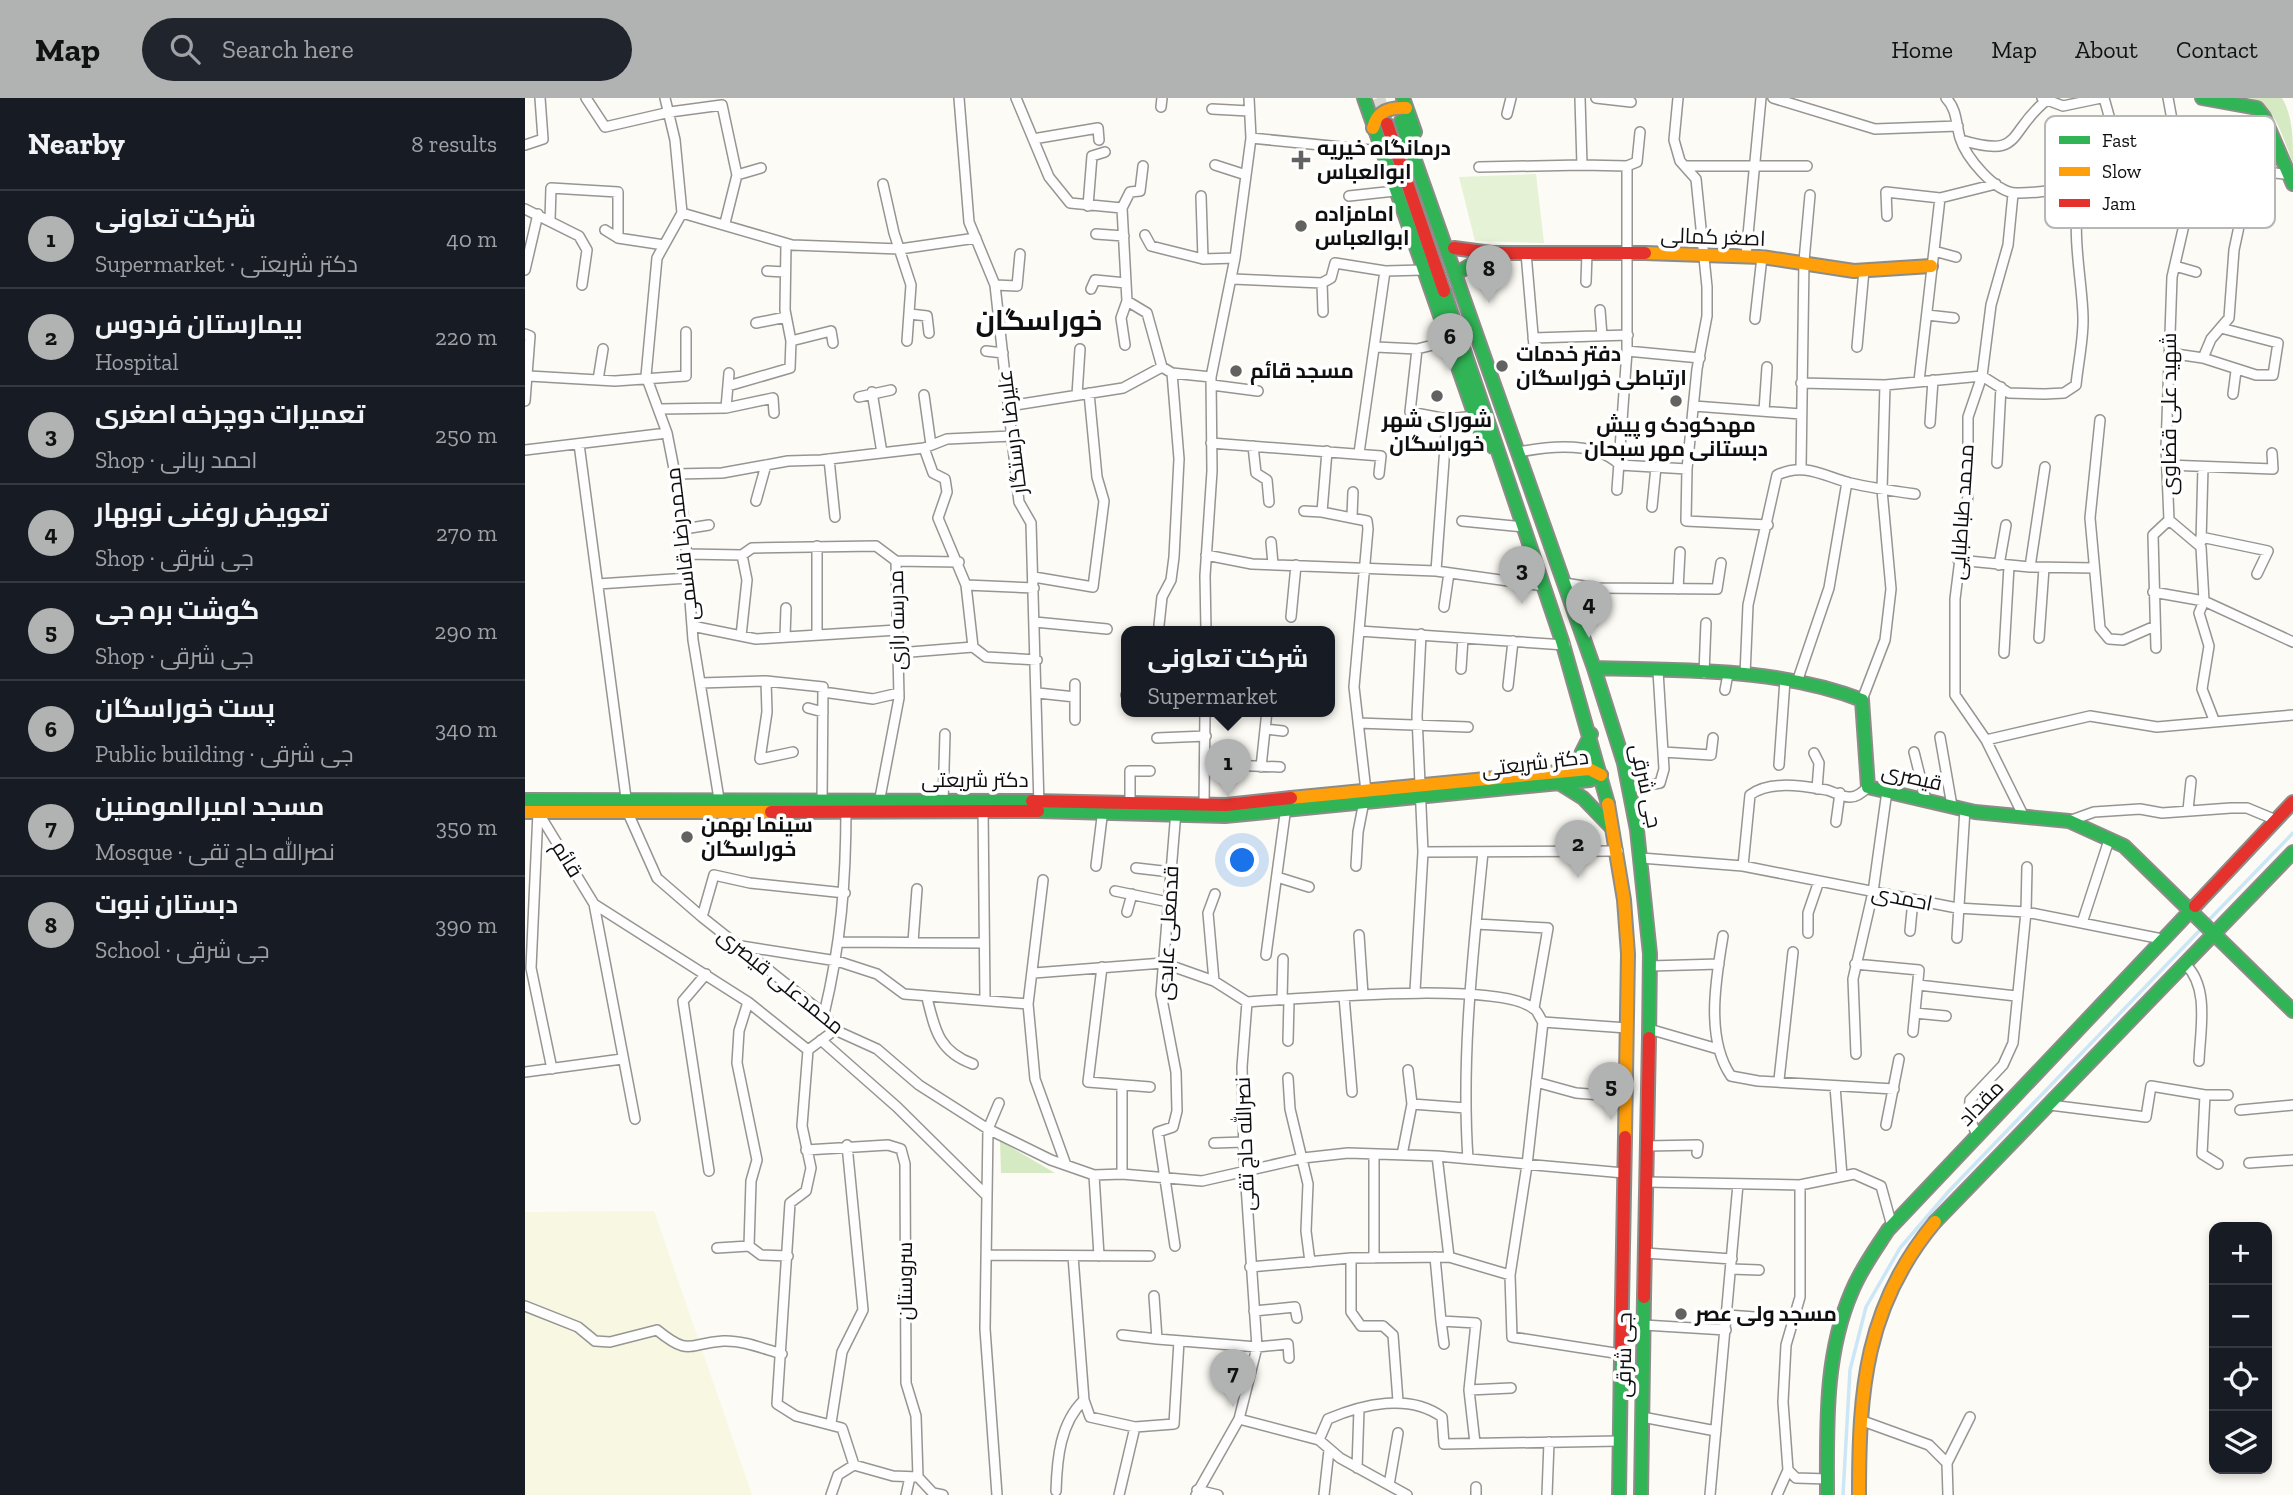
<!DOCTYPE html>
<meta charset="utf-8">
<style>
:root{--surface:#171b24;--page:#20242c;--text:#f1f3f6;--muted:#9ea1a6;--line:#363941;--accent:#b1b2b2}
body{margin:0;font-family:"Zilla Slab",Cairo,serif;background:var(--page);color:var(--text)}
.controls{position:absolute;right:21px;bottom:21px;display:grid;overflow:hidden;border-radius:14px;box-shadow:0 4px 10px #0003}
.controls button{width:63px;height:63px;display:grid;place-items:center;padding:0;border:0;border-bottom:2px solid var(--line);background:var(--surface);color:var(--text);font:35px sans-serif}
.you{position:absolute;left:718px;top:763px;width:24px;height:24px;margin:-18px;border:5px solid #fff;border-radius:50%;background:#1a73e8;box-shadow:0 0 0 10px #1a73e833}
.badge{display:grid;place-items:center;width:46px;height:46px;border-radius:50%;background:var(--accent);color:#111;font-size:23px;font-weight:700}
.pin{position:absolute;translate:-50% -58px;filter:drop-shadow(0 2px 4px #0008)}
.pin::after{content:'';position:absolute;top:37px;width:24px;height:21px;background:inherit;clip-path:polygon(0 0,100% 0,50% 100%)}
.popup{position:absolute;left:596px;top:528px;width:214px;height:91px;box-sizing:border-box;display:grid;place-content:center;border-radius:14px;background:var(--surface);filter:drop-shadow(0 2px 5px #0005);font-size:23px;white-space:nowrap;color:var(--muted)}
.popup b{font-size:26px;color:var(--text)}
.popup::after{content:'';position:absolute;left:50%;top:100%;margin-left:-14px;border:14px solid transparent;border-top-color:var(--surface)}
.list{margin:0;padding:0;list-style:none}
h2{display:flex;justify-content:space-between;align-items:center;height:91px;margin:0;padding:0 28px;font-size:30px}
h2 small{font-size:23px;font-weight:400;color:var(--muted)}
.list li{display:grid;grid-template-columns:46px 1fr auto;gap:21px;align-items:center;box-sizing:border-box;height:98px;padding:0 28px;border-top:2px solid var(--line)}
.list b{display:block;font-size:26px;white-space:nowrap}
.list p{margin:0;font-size:23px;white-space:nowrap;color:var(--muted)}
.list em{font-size:23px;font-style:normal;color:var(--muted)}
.icon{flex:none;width:38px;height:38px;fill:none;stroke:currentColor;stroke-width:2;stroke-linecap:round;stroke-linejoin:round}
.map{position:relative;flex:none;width:1768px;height:1397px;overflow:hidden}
header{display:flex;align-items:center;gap:42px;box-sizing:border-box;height:98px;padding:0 35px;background:var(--accent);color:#111}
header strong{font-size:33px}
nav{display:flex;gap:38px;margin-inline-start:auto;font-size:24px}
.search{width:490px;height:63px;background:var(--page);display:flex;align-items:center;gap:18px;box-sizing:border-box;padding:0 24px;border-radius:38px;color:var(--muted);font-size:26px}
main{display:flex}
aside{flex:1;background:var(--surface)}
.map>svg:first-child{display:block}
.farmland{fill:#f8f7e1}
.green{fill:#e5f2d5}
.forest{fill:#d5e9c3}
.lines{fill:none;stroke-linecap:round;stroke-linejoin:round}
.stream{stroke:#cbe6f6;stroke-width:3.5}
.primary-tunnel{stroke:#d8d8d2;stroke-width:14;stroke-dasharray:14 7;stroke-linecap:butt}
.street-casing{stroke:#969593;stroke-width:12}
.fast-casing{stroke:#8c8c89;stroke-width:16}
.slow-casing{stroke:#8c8c89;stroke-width:16}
.jam-casing{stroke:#8c8c89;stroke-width:16}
.street{stroke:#fffefe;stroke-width:9}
.fast{stroke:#30b455;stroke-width:12}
.slow{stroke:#ff9f0a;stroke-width:12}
.jam{stroke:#e5322d;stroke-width:12}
.poi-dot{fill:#626260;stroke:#fff;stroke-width:2.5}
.labels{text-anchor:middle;stroke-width:7;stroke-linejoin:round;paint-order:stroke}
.poi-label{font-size:21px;font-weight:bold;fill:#0f0f0f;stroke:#fff;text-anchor:start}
.street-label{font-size:21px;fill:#0f0f0f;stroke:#fff}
.district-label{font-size:28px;font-weight:bold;fill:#0f0f0f;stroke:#fff}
.key{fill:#fff;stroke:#b7b7b7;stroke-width:2}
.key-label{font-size:19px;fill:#0f0f0f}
</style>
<header>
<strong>Map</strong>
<div class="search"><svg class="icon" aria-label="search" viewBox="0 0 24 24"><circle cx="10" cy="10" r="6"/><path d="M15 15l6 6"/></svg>Search here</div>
<nav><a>Home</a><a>Map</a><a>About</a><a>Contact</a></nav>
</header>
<main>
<aside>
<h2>Nearby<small>8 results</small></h2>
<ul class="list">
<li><span class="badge">1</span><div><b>شرکت تعاونی</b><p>Supermarket · دکتر شریعتی</p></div><em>40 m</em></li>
<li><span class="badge">2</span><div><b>بیمارستان فردوس</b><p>Hospital</p></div><em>220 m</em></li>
<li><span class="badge">3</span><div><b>تعمیرات دوچرخه اصغری</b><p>Shop · احمد ربانی</p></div><em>250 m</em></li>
<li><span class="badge">4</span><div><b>تعویض روغنی نوبهار</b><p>Shop · جی شرقی</p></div><em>270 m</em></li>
<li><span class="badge">5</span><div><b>گوشت بره جی</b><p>Shop · جی شرقی</p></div><em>290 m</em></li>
<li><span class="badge">6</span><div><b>پست خوراسگان</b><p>Public building · جی شرقی</p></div><em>340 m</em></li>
<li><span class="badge">7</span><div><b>مسجد امیرالمومنین</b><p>Mosque · نصرالله حاج تقی</p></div><em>350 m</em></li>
<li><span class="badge">8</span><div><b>دبستان نبوت</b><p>School · جی شرقی</p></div><em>390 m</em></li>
</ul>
</aside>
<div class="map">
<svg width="1768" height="1397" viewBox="0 0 1768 1397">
<rect width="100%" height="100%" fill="#fcfbf5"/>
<!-- farmland -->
<path class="farmland" d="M129,1113L227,1397H0V1114Z"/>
<!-- green -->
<path class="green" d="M1011,76L1019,145L950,143L934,79Z"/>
<!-- forest -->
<path class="forest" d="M1724,0H1757C1768,18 1768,42 1768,65C1759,43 1750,5 1724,0Z
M475,1043L530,1075H476Z"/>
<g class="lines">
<!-- stream -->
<path class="stream" d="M1682,824L1768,735
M1318,1397L1325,1272L1341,1209L1375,1150L1424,1093L1677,830"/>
<!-- primary-tunnel -->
<path class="primary-tunnel" d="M853,0L861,25"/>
<defs>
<path id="street" d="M61,0L80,29L145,14L197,7L212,77L200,125
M140,0L150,42L157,115
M434,0L444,124L470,187L494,404L506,425L514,708
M491,0L524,79L545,105L597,110
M1055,0L1057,67L1102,68V253L1092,392
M1071,0L1106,4
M1153,0L1149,42L1155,63L1171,81L1182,189V218L1172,271L1162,371L1161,423L1243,427
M1248,0L1350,31L1433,28
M1421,0C1432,11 1431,26 1435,40C1441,59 1469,94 1491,95C1512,96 1535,90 1556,89
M1517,0L1538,8L1576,0
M1579,0L1595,57L1594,91
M1643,0L1648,27L1647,56
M636,9L637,0
M687,11L724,13
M982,16L986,0
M726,40L856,53
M508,41L573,30L574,42
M1436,42C1500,61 1481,34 1522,2
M0,47L18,41L15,0
M1674,62L1647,179L1641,350L1644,422L1676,449L1679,503L1768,544
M690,67L721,77
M1102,68L1112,64L1115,34
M1160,68H1282
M954,69L1057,67
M212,77L236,70
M358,86L369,135L386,187L382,243
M1488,96L1483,147L1466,207L1457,278L1443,319V397L1430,501V597L1461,642L1499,719
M676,98L678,161
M824,98L870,93
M563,108L567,58L580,54
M597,110L602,203L622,215L637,269
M597,110L605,94L615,93L618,68
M0,111L54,138L62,152L57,187
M157,115L132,160L121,278L142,335L159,422L168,542L195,707
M157,115L267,147L375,151L451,140
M1362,118L1361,94L1415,100L1471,86
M25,122L26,90L93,94V140L139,147
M80,132L93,140
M571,136L599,138
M620,137L626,148L678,161L710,160
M1409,153L1431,159
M1001,155L1010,260
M1221,158L1236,0
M1650,168L1671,174
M0,172L13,116
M242,173L260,174
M708,181L797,185
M1061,184L1062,155
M470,187L492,188L495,156
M566,191L570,182L601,185
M1075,212L1077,238
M798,214L797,185L806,180L810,165L860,173L898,172
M385,216L402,218L404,235
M1402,217L1429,220
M1230,221L1237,159
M231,225L261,219
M0,236L5,238L0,303
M1008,240L1103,237
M266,243L306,233L308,245
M600,247L596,220L602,203
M851,249L892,251L924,243
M1332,249L1339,172
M892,251L885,314L922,321L950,318
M461,253L478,255
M1102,253L1175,260
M1644,255L1678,260L1731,277H1748L1753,245L1696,230
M1678,260L1686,241L1704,220L1709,152L1716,119L1710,70
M4,278L90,283L161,278V234
M73,282L78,251
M1394,283L1415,100
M1276,285L1360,287L1457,278L1484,295L1520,296L1539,295L1551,287C1553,266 1558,244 1558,223C1559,171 1524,60 1605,55C1642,53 1675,64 1711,70C1728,73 1746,74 1764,77
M687,287L733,293
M203,288L265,270L266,243L260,212L261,146
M347,294L357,355
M1708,296L1711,273
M399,297L406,347
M552,297L555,251
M334,299L366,292
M484,308L598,290L637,269L647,275L686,279
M1169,308L1276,316
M201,310L204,275
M135,311L201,310L248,300L249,315
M1239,313L1242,269
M1575,322L1565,420L1575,530L1584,541L1598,542L1630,528
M1405,325L1408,282
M686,345L856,358L854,376
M54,346L103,715L132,780L177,819
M728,348L731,375L742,382L744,404
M399,350L408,375L420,381L422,394L413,420L441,487L448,549
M0,352L142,335
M802,353L797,414L842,423L843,431L829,589L841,693L833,734L831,768
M994,354C1024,348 1071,343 1095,367L1162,371
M834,355L860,173
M304,361L310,419
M1472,365L1476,289
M1642,367L1748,371L1747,355
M1276,370L1279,163L1285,97
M150,376L197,375L263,363L296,362L399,350L422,341L487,338
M231,403L241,367
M1127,409L1131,369
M779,413L797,414
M827,418L828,394
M937,423L999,429
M159,431L184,427
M1676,439L1743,453L1732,476
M746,444L748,466
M1676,444L1678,369
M161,456L217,457L227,450L351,448L371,463L374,600L354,705
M681,457L727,466L911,473L1019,488
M1433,462L1505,469L1569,470
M371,463L434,464
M1474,467L1481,427
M1505,469L1520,369
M911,473L922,321
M509,479L568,489L579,403L572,379L564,295
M1039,485L1072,490L1192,491L1196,465
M73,486L163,480
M441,487L509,490
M1153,491L1155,454
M1628,494L1679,503L1674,515L1684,548L1677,591L1689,622
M919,509L924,475
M766,519L771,467
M510,524L582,531
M634,527L637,499L646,482L649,459L654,361L647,275
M167,528L231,541L372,532
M681,533L680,478L687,373L686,279L710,160L726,40L724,0
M834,533L1040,547
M292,537V448
M216,538L222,482L217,457
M260,538L261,510
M1514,540L1519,470
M1631,550L1628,437L1644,422
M373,555L448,549L461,559L512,562
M1479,555L1484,468
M936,571L938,540
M1179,575L1181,525
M1220,577L1223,507L1252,377C1280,364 1298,378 1325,385C1347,390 1368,393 1390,396
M241,583L242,614L235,661L268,654
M1272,584L1304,490L1322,384
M175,585L241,583L298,589L297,705
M983,588L988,543
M1200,592L1203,576
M298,594L348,601L374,595
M513,595L550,599
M601,597H602
M1337,602L1360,542L1366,491L1357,392L1360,287
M283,610L298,614
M550,622V586
M833,625L943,629
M740,631L758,633
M1415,639L1427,708
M632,640L681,638
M1461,642L1565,618L1632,629L1768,617
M1138,654L1186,657L1188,640
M1389,654L1401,702
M1289,655L1294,665L1292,691
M680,666L755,669
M1254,667L1260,582
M736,669L742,613
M1104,690L1135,685L1139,671L1133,573
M418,705L420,636
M679,709L680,613
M458,710L460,901
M605,710V673H625
M1663,712L1666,683
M1544,723L1569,714L1615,711L1637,715L1706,710H1722L1751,722
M1311,724L1315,695
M898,754L1093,753
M1116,760L1218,768L1432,810L1501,814L1637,841
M571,768L578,711
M1218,768L1225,697C1245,682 1278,688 1302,692C1309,694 1317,699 1324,699C1331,700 1338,694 1343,689
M611,770L646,774
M752,779L784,789
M590,793L643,804
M320,795L225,785L189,777L177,819L299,916L310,932L352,951L394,987L463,1031L526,1062L569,1077L597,1076L677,1083L778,1060L823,1055L912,1058L1099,1075
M69,806L223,904L283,952
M602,814L607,796
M1557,825L1584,742
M951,826L1023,830L1009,910
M1385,833L1388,802
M1283,835V815L1294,783
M834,837L838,897
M1198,838C1191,880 1180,940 1206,978L1233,983L1369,991
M1432,840L1440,711
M314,844L459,845
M388,844L392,791
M216,848L312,863L352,876L379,896L503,906L518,782
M741,857L761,709
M1330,866L1394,872L1388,934
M1660,866C1685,889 1675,933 1674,963
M1125,868L1194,866
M577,869L563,984L625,989
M509,875L638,865L689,883L722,904L717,969L719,1058L732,1249L714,1321L671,1397
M181,876L158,903L184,1073
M689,883L683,815L690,796
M1393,887L1491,898
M890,893L898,754L892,618L896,536
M819,898L827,994
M402,900C410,932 414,954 448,966
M757,902L758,861
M223,904L214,933L212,965L232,1062L226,1083L224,1148L236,1157L263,1158
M722,904C772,901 975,882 1009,911C1013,913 1015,921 1018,924L1002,1067L985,1177L987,1239L1096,1256
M503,906L510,981L541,1067
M1390,915L1421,918
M299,916C316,846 321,783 321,710
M1018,924L1102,930
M1124,931L1193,951
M310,932L283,952L277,1028L286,1070L281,1093L265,1105L252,1306L271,1318L317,1330L329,1367
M296,942L372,1009L462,1098
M763,943L764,902
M1331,956L1328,881L1348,794L1362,693
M27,971L6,870L13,714L69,806L110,1021
M0,974L97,961
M763,980L765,1011L783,1086L781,1133L785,1164
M1254,982L1268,854
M1011,984L1051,995L1101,999
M597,988V1076
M1310,988L1317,1078
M1680,997H1703
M887,1006L941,1010
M1525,1007L1621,1019L1626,988L1680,997L1677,1056L1693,1066
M1715,1012L1768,1007
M1361,1027L1374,961
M1452,1037L1444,1019L1445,1002L1478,967L1488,945L1501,814L1502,769
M689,1045L719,1044
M1122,1048L1173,1047L1172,1055
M281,1052L363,1047L376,1051L380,1066L381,1285L391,1318L393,1379L408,1395L418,1397
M877,1057L887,1006L883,972
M912,1058L924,1159
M943,1061C936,959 948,856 958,754
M1724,1065L1768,1062
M569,1077L574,1158
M1121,1084L1275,1087L1329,1076L1356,1088L1367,1128
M650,1148L633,1034L648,1029L652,1013L651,974L636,896L651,713
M192,1150L224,1148
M1120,1155L1207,1161
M461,1157L625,1158
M548,1158L559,1302L565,1319L610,1329L649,1326L654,1243
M910,1159L916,1223L951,1225L944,1292L986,1290
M826,1160V1214L836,1228H858L868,1237L873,1303
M849,1160V1056
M725,1169L826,1160L924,1159L985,1177
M1206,1171L1234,1172
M629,1198L632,1241L732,1249L763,1246L764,1260
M0,1208L53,1229L70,1243L85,1244L132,1232C165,1259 163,1245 198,1243C217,1242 239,1251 257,1256
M729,1213L770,1209L772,1220
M1202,1217L1230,1219
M916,1223L919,1246
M1119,1227L1201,1232
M597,1237L632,1241
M944,1292L950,1345
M1117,1319L1191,1333
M714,1321L794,1342L815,1360L882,1397
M1335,1322L1404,1347L1422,1365
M306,1325L317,1254L338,1212L322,1047
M794,1342L803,1321C838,1306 884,1295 917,1319L919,1346L1094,1343
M832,1370L834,1311
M1263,1372L1271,1380L1303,1381
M864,1387L873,1335
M951,1389V1397
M672,1392L693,1397
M531,1393C532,1361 535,1325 559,1302
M306,1397L313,1377L329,1367L368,1378L393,1379
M381,1397L385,1379
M472,1397L460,1231L463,1031L474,1005
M594,1397L610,1329
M799,1397L804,1352
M1022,1397L1024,1344
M1185,1397L1213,1086
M1252,1397L1263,1372L1258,1304L1261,1247L1275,1199V1087
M1423,1397L1422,1365L1445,1319"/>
<path id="fast" d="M839,0L955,332L968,349
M878,0L890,34
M1677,0L1732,10L1739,19L1768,86
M876,23L1069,570L1099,665L1112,732L1125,856L1124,940
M937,172L966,156
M919,193L1037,543L1083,706
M1069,570C1159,573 1252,569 1337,602L1343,689L1450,714L1544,723L1599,748L1768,913
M1039,673L1054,660L1066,636
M1034,685L1058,700L1086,729
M0,702L507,703
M513,713L700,718L1065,682L1076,677
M1410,1124L1768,754
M1094,1397L1096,1260
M1116,1397L1119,1199
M1302,1397C1302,1329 1299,1257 1327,1193C1336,1171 1350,1152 1363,1132L1670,808"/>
<path id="slow" d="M848,30C852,13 864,9 881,10
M1120,155L1237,159L1329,173L1406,168
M766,700L1064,671L1076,677
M1083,706L1099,802L1103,856L1100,1039
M0,714H246
M1334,1397C1334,1292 1340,1208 1410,1124"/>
<path id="jam" d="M862,26L919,193
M929,150L967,155H1120
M507,703L701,707L766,700
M246,714L513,713
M1670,808L1768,704
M1119,1199L1124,940
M1096,1260L1100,1039"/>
</defs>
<!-- street casing -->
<use href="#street" class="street-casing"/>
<!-- fast casing -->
<use href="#fast" class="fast-casing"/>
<!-- slow casing -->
<use href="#slow" class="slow-casing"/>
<!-- jam casing -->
<use href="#jam" class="jam-casing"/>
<!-- street -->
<use href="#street" class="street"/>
<!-- fast -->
<use href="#fast" class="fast"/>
<!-- slow -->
<use href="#slow" class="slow"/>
<!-- jam -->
<use href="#jam" class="jam"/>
</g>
<!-- markers -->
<g class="poi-dot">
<path d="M772.5 51.5h7v7h7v7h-7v7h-7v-7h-7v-7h7z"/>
<circle cx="776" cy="128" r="7"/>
<circle cx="977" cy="268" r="7"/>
<circle cx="711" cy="273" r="7"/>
<circle cx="912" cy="298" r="7"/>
<circle cx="1151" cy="303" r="7"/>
<circle cx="162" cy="739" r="7"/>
<circle cx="1156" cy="1216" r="7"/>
</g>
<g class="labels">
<!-- poi labels -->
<g class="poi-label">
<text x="792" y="57">درمانگاه خیریه<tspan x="792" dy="24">ابوالعباس</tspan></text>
<text x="790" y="123">امامزاده<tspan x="790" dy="24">ابوالعباس</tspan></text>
<text x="991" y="263">دفتر خدمات<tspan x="991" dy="24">ارتباطی خوراسگان</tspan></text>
<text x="725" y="280">مسجد قائم</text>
<text x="912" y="329" text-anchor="middle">شورای شهر<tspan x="912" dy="24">خوراسگان</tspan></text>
<text x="1151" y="334" text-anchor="middle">مهدکودک و پیش<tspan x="1151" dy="24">دبستانی مهر سبحان</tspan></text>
<text x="176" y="734">سینما بهمن<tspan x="176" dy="24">خوراسگان</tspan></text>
<text x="1170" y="1223">مسجد ولی عصر</text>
</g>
<!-- street labels -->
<g class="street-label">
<text transform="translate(1188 139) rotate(2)" y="7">اصغر کمالی</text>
<text transform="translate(1644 316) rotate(-90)" y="7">شهید علی قضاوی</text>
<text transform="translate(487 334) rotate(-97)" y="7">علیرضا درستگار</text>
<text transform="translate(1437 414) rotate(-86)" y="7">محمد طباطبایی</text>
<text transform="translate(157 446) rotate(-97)" y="7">محمدرضا قاسمی</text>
<text transform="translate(372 522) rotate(-91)" y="7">مدرسه رازی</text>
<text transform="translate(1010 665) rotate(-7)" y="7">دکتر شریعتی</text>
<text transform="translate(1387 679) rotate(13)" y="7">قیصری</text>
<text x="450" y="689">دکتر شریعتی</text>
<text transform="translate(1121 688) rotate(78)" y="7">جی شرقی</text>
<text transform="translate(42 761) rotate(58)" y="7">قائم</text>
<text transform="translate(1377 800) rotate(11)" y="7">احمدی</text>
<text transform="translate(643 835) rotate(-87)" y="7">قدمعلی عابدی</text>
<text transform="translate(256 883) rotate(39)" y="7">محمدعلی قیصری</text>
<text transform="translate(1456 1005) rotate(-46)" y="7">مقداد</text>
<text transform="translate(720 1046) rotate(-92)" y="7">نصرالله حاج تقی</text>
<text transform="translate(380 1183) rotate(-90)" y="7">سروستان</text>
<text transform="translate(1099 1257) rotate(-89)" y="7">جی شرقی</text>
</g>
<!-- district labels -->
<g class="district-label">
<text x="514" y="232">خوراسگان</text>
</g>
</g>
<!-- legend -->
<rect x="1520" y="18" width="230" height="112" rx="10" class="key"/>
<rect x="1534" y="38" width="31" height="8" fill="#30b455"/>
<rect x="1534" y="69" width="31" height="9" fill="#ff9f0a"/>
<rect x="1534" y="101" width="31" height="8" fill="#e5322d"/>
<g class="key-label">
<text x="1577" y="49">Fast</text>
<text x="1577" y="80">Slow</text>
<text x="1577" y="112">Jam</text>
</g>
</svg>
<div class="controls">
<button>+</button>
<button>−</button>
<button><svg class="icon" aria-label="locate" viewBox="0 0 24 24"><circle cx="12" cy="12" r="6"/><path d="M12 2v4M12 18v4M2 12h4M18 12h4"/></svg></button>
<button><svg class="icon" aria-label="layers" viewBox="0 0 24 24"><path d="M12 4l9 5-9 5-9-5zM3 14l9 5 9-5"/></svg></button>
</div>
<div class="you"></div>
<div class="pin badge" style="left:703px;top:699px">1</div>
<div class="popup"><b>شرکت تعاونی</b>Supermarket</div>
<div class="pin badge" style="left:1053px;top:780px">2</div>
<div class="pin badge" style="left:997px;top:506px">3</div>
<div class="pin badge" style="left:1064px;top:540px">4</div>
<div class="pin badge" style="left:1086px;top:1022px">5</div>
<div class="pin badge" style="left:925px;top:273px">6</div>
<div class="pin badge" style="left:708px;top:1309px">7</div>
<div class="pin badge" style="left:964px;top:205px">8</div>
</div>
</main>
